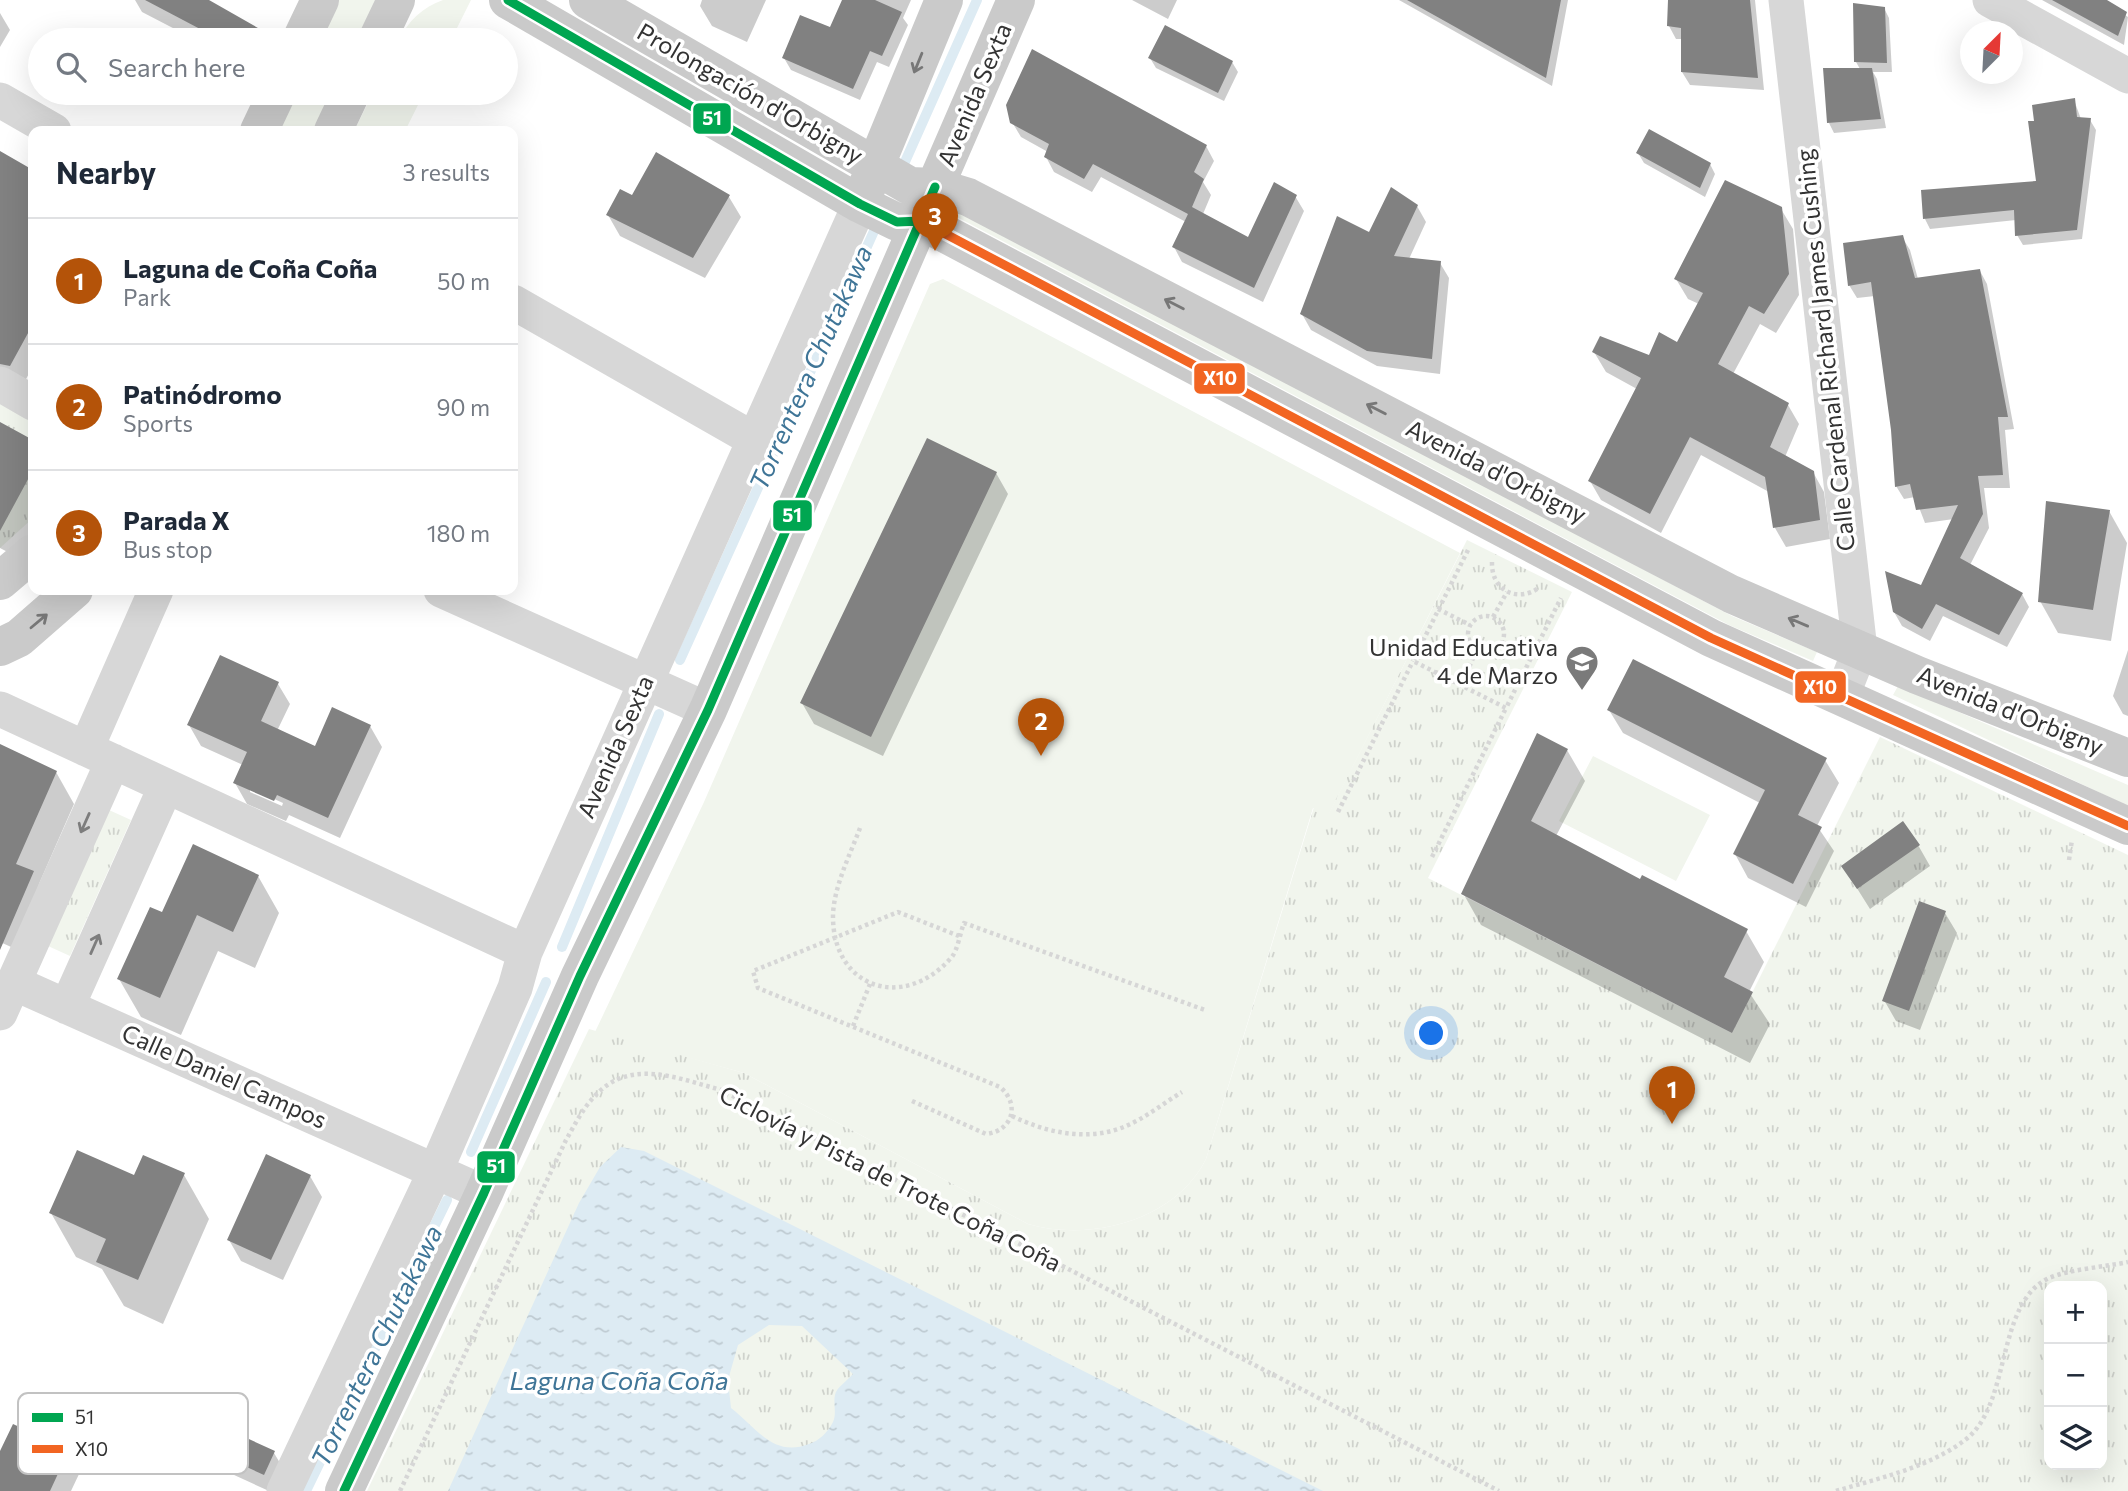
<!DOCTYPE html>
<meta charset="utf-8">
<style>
:root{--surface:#fff;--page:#f2f2f3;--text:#1f2937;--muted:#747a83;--line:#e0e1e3;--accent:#b45309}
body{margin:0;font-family:Commissioner,sans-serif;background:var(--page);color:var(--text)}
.controls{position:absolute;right:21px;bottom:21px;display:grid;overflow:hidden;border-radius:14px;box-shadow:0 7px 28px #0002}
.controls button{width:63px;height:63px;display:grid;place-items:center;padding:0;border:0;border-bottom:2px solid var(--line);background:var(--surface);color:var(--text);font:35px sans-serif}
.compass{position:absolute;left:1960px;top:21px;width:63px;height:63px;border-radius:50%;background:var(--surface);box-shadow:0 7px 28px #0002;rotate:24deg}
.you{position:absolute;left:1432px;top:1034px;width:24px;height:24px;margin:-18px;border:5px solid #fff;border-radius:50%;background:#1a73e8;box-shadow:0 0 0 10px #1a73e833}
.badge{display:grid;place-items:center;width:46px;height:46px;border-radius:50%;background:var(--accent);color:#fff;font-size:23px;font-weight:700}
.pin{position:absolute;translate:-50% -58px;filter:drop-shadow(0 2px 4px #0008)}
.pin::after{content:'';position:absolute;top:37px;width:24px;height:21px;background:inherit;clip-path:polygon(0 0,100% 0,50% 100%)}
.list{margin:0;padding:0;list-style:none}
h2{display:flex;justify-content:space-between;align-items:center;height:91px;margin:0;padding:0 28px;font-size:30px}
h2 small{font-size:23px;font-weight:400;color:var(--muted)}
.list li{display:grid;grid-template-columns:46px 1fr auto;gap:21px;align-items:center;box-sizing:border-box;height:126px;padding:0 28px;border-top:2px solid var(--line)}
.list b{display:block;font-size:26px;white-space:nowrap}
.list p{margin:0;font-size:23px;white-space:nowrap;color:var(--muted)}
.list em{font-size:23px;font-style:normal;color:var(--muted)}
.icon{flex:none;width:38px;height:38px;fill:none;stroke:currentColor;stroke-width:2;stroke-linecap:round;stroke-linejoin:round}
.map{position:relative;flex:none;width:2128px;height:1491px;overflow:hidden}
.search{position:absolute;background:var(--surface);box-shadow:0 7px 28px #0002;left:28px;top:28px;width:490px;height:77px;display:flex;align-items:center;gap:18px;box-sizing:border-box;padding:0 24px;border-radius:38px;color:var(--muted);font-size:26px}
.panel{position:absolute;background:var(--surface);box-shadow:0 7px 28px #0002;left:28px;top:126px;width:490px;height:469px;border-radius:14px}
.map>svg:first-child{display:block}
.grass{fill:#f1f5ed}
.park{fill:url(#park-tufts);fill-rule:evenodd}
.water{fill:url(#water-ripples);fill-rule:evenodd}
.shadow{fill:#0003;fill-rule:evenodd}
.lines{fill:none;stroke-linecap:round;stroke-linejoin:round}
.stream{stroke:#ddebf3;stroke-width:10}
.building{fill:#818181}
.path{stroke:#d6d6d6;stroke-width:4.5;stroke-dasharray:3.5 3.5;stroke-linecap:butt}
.minor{stroke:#d7d7d7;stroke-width:35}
.major{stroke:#cacaca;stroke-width:38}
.bus-1-casing{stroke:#fff;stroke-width:14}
.bus-2-casing{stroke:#fff;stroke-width:14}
.bus-1{stroke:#00a651;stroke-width:9}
.bus-2{stroke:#f26522;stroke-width:9}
.oneway{stroke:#777}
.oneway2{stroke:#7d7d7d}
.labels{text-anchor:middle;stroke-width:7;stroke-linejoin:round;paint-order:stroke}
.street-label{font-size:24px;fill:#333;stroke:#fff}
.poi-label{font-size:24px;fill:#333;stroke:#fff;text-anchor:end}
.water-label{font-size:26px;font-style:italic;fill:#3f7597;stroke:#fff}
.key{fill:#fff;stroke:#c2c2c2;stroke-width:2}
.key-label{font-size:19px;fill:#333}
.line-badge{stroke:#fff;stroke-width:2.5}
.badge-label{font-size:19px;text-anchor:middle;font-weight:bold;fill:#fff}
</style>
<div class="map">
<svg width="2128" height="1491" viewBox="0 0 2128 1491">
<defs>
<pattern id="park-tufts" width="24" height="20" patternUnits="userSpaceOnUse" patternTransform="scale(1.75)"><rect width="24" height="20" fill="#f1f5ed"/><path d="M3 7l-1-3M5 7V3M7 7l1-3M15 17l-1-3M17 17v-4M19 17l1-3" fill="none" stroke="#cfd2cc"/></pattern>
<pattern id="water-ripples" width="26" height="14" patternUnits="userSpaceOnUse" patternTransform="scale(1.75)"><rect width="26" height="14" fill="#ddebf3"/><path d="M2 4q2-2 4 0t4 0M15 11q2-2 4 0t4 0" fill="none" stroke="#becad1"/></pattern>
</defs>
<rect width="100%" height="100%" fill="#fff"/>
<!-- grass -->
<path class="grass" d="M335,0H376L357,40H315Z
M443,0H471L451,40H399C408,21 423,7 443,0Z
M290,93H332L314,131H272Z
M373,93H424L405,131H354Z
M959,208L1732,616L1817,652L1813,661L1729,625L955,216Z
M943,279L1460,553L1329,814L1313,808L1206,1159C1175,1221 1090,1242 1028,1224L744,1073L595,1032L704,802L930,284Z
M1898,686L2128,785V806L1893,695Z
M1593,756L1710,815L1676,881L1559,821Z"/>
<!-- park -->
<path class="park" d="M0,403L33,421V518L0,548Z
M1467,540L1572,592L1428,878L1732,1033L1880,737L2128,855V1491H367L589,1029L744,1073L1028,1224C1090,1242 1175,1221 1206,1159L1314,807L1329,813ZM2049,1286H2102V1465H2049Z
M109,810L131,820L70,956L48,946Z"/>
<!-- water -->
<path class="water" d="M621,1147L644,1151L1323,1491H448L579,1203L600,1167ZM769,1325L802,1326L853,1374C848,1380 836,1388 835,1395C833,1404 837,1413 833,1422C828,1432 819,1441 809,1444C773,1458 756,1427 731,1408L728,1380L738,1345Z"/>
<!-- shadow -->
<path class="shadow" d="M135,0H206L256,28L263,40H196L142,12Z
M702,0H766L747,42L712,26L700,6Z
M844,0H911L903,18L908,25L889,67L877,62L860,100L791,70L784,58L831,29Z
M1132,0H1177L1168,19Z
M1399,0H1568L1552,86Z
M1670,0H1755L1764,90L1690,85L1682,72L1683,39H1676L1669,26Z
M2042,0H2103L2128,17L2124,45Z
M1884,8L1889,18L1892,72H1873L1877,79L1886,128L1834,133L1829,123L1860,69L1856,62Z
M0,13L10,30L0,47Z
M1150,58L1232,62L1238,72L1224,101L1156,68Z
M2074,100L2081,119L2090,120L2096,130L2082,239L2023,245L2017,235L2016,220L1930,229L1925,219L1923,192L2038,183L2036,122Z
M1012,122L1206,146L1214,161L1203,182L1211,195L1203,214L1249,239L1295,196L1304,211L1263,302L1182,262L1174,247L1186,222L1101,177L1092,192L1054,172L1046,157L1048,152L1021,137Z
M1638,153L1710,164L1715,174L1705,197L1644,163Z
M8,157L33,172V366L25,381L0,367V170Z
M729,197L741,217L705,278L620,236L608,215L633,198Z
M1417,206L1426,222L1409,259L1440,263L1449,278L1440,374L1377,366L1311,330L1302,314L1370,235Z
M1781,209L1793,229L1799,295L1776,333L1760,324L1733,374L1788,405L1799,424L1785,457L1813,472L1824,492L1830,539L1786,547L1775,528L1769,492L1701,455L1661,533L1601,500L1590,481L1637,389L1606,372L1594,352L1650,357L1678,344L1699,304L1688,299L1676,279Z
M1902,237L1910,250L1918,279L1980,271L1987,284L2014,429L2005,430L2010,488H1984L1989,528L1970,565L2022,594L2029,607L2007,647L1943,616L1930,641L1902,626L1894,612L1922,587L1954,519L1925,523L1915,497L1904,499L1896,486L1893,430L1875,296L1857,298L1849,285Z
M0,424L33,442V533L19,558L0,548Z
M996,473L1008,494L883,756L814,724L802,703Z
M2109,511L2127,543L2111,641L2058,633L2040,601Z
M2128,650V716L2123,714L2113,696Z
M278,684L290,704L277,731L316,748L370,726L382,747L340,838L289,815L286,821L247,804L235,783L243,765L201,746L189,725ZM250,788L283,803L282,806L250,792Z
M1609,710L1825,760L1839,783L1817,826L1834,851L1806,907L1748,878L1735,854L1760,803L1623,733Z
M0,746L56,772L74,804L39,884L29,955L0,942Z
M1567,750L1585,781L1556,836L1640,881L1746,931L1764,962L1749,992L1770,1024L1750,1063L1481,925L1463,893Z
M1918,845L1930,866L1870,909L1843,866Z
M258,876L279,913L255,968L218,951L181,1035L141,1017L119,979L162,914Z
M1945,913L1957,933L1920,1030L1896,1021L1884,1000Z
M184,1175L209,1219L163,1324L124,1306L102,1269L76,1257L51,1213L135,1177Z
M310,1176L322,1197L283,1280L241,1261L229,1240Z
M152,1423L274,1453L286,1473L269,1491L164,1443Z
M68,1452L80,1472L71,1491H0V1456Z"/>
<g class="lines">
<!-- stream -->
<path class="stream" d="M900,173L977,0
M680,660L879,220
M562,947L659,714
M471,1152L546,982
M306,1491L447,1200"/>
</g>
<!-- building -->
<path class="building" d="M145,0H209L279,40H221Z
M842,0H875L902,12L882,56L870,51L853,89L782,58L800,15L830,27Z
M1407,0H1561L1546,78L1450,24Z
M1668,0H1750L1758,78L1681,72V28L1667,26Z
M2052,0H2107L2127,12L2118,36Z
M1853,3L1885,7L1887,63L1854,62Z
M1165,25L1233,61L1218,93L1148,58Z
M1032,49L1207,145L1194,172L1204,179L1192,207L1248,237L1274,182L1297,195L1254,288L1172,247L1188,214L1093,164L1084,179L1044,157L1049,144L1010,123L1006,105Z
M1823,68H1872L1881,119L1827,123Z
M2075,98L2077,117L2091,118L2077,230L2015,236L2014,210L1923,219L1921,190L2036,181L2028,121H2034L2032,105Z
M1649,129L1711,163L1700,188L1636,153Z
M0,151L33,170V324L10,366L0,364Z
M656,152L730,195L693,258L606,215L620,189L632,195Z
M1725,180L1782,207L1789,274L1764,314L1749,306L1718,364L1789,403L1770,447L1814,471L1820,520L1773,528L1765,477L1690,437L1650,514L1588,481L1641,378L1592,352L1600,336L1649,355L1659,332L1677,342L1703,293L1674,279Z
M1391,187L1418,205L1394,256L1441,261L1432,359L1367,351L1300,314L1337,216L1369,232Z
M1903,235L1915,278L1980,269L2008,417H1998L2003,475L1978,476L1983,514L1960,558L2023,593L1999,635L1936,604L1922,629L1893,612L1885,571L1921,585L1958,505L1916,510L1910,484L1895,487L1891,430L1871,282L1848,286L1843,243Z
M0,422L33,440V470L0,531Z
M927,438L997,472L871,737L800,703Z
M2046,501L2110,510L2093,610L2038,602Z
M220,655L279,682L261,721L315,746L332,707L371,725L328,818L277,795L274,801L233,783L247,752L187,725Z
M1633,659L1827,758L1798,815L1822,827L1793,884L1733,854L1765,790L1607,710Z
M1537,733L1568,749L1531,821L1640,879L1642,875L1748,929L1724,977L1753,992L1732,1033L1461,894Z
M0,744L57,771L16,864L34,871L0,950Z
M1903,821L1920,845L1857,889L1841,866Z
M193,844L259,875L233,932L197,915L160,998L117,979L150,907L162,912Z
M1919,901L1946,911L1909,1011L1882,1001Z
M77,1150L134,1175L143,1155L185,1173L138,1280L96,1262L106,1239L49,1213Z
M266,1154L311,1175L271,1260L227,1240Z
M161,1399L275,1451L264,1475L150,1423Z
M13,1424L69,1450L50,1491H0V1451Z"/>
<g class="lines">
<!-- path -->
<path class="path" d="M1468,550L1413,661L1506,708L1561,598
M1492,562C1491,590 1517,604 1540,587
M1438,609L1470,625
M1468 634a18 18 0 1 1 36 0a18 18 0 1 1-36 0Z
M1493,617L1507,592
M1502,642L1531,658
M1461,686L1477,649
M1338,812L1413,661
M860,828C850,855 834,886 833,915C832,988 903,1012 951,958C958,950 960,933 964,923L1205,1010
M1432,857L1506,708
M2069,860L2072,840
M853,1026L870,984
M912,1101L986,1134C1012,1131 1021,1105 1000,1087L758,988L753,971L898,912L959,936
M1012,1116C1047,1133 1089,1142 1126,1126C1145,1118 1164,1103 1182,1092
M400,1491L566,1140C574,1126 582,1110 593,1098C628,1057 677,1078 721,1090L1499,1491
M1836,1491C1879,1478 1928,1468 1965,1440C2012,1405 1995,1303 2049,1278C2070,1269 2105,1267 2128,1262"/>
<!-- minor -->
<path class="minor" d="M1786,0L1860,650L1842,696
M1990,0L2128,76
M0,100L54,131
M513,302L753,439
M0,384L33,403
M441,590L708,710
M0,709L525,952
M86,749L156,590
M14,983L484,1193
M67,1007L166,786
M0,1013L113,761
M284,1491L435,1172L515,988L525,952L860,204"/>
<!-- major -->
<path class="major" d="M508,0L860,204L897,222L921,221L1711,638L2128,826
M588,0L910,186L935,187L968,197L1731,594L1917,675L2128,758
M301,40L320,0
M377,40L396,0
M259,131L277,93
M333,131L351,93
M866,189L944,0
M0,581L33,553
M0,647L19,638L74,590
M344,1491L484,1193L580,976L708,710L1016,0"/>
<defs>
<path id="bus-1" d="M508,0L860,204L897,222L921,221
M344,1491L484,1193L580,976L708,710L935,187"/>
<path id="bus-2" d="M921,221L1711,638L2128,826"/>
</defs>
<!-- bus-1 casing -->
<use href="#bus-1" class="bus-1-casing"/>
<!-- bus-2 casing -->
<use href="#bus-2" class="bus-2-casing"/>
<!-- bus-1 -->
<use href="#bus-1" class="bus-1"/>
<!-- bus-2 -->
<use href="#bus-2" class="bus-2"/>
</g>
<!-- one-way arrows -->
<defs><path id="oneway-shaft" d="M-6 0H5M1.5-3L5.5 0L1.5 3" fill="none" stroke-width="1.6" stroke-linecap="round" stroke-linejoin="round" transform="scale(1.75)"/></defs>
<g class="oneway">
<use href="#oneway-shaft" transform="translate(918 63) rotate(112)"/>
<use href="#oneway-shaft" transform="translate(1174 304) rotate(-153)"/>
<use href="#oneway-shaft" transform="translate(1376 409) rotate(-153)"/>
<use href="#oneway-shaft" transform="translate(39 621) rotate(-40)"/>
<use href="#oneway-shaft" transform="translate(1798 622) rotate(-157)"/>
</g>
<g class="oneway2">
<use href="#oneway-shaft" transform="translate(85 823) rotate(114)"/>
<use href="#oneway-shaft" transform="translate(95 944) rotate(-66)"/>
</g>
<!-- icons -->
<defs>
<symbol id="school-pin" viewBox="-11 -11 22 30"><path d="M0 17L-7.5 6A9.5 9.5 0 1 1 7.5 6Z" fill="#7a7a7a" stroke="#fff"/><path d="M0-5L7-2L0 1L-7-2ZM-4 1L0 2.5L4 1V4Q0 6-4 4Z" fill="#fff"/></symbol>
</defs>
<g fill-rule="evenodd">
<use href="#school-pin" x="1563" y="643" width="38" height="52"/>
</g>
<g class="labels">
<!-- street labels -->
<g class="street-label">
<text transform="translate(750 94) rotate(30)" y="8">Prolongación d'Orbigny</text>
<text transform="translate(975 95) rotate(-67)" y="8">Avenida Sexta</text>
<text transform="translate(1826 350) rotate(-96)" y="8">Calle Cardenal Richard James Cushing</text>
<text transform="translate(1496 472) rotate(27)" y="8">Avenida d'Orbigny</text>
<text transform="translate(2010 711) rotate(22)" y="8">Avenida d'Orbigny</text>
<text transform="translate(616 747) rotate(-66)" y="8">Avenida Sexta</text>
<text transform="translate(224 1077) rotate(24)" y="8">Calle Daniel Campos</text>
<text transform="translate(890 1179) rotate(27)" y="8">Ciclovía y Pista de Trote Coña Coña</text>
</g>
<!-- poi labels -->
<g class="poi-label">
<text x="1558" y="656">Unidad Educativa<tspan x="1558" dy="28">4 de Marzo</tspan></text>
</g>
<!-- water labels -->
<g class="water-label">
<text transform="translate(811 368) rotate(-66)" y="9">Torrentera Chutakawa</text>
<text transform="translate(377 1346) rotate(-64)" y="9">Torrentera Chutakawa</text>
<text x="619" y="1390">Laguna Coña Coña</text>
</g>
</g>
<!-- legend -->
<rect x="18" y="1393" width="230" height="81" rx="10" class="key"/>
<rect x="32" y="1413" width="31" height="9" fill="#00a651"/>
<rect x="32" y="1445" width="31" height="8" fill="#f26522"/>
<g class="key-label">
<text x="75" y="1424">51</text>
<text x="75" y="1456">X10</text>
</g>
<g class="line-badge">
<rect x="692" y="102" width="40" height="33" rx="7" fill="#00a651"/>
<rect x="1193" y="362" width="53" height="33" rx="7" fill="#f26522"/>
<rect x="772" y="499" width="41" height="33" rx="7" fill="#00a651"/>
<rect x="1794" y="670" width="53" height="34" rx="7" fill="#f26522"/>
<rect x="476" y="1150" width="40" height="34" rx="7" fill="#00a651"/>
</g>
<g class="badge-label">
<text x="712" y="125">51</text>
<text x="1220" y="385">X10</text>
<text x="792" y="522">51</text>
<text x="1820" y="694">X10</text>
<text x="496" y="1173">51</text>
</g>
</svg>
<div class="controls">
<button>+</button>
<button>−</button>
<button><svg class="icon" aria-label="layers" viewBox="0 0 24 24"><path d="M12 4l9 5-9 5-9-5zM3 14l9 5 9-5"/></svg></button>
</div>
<svg class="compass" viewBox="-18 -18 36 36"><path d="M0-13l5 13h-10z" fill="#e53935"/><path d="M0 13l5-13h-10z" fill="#747a83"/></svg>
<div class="you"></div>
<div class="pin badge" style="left:1672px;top:1124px">1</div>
<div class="pin badge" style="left:1041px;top:756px">2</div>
<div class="pin badge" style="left:935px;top:251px">3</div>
<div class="search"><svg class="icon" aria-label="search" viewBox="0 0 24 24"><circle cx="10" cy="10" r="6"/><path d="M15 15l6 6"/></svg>Search here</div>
<section class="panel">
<h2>Nearby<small>3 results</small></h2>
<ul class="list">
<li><span class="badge">1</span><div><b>Laguna de Coña Coña</b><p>Park</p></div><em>50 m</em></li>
<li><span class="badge">2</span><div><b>Patinódromo</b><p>Sports</p></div><em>90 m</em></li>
<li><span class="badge">3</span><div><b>Parada X</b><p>Bus stop</p></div><em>180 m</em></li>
</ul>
</section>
</div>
